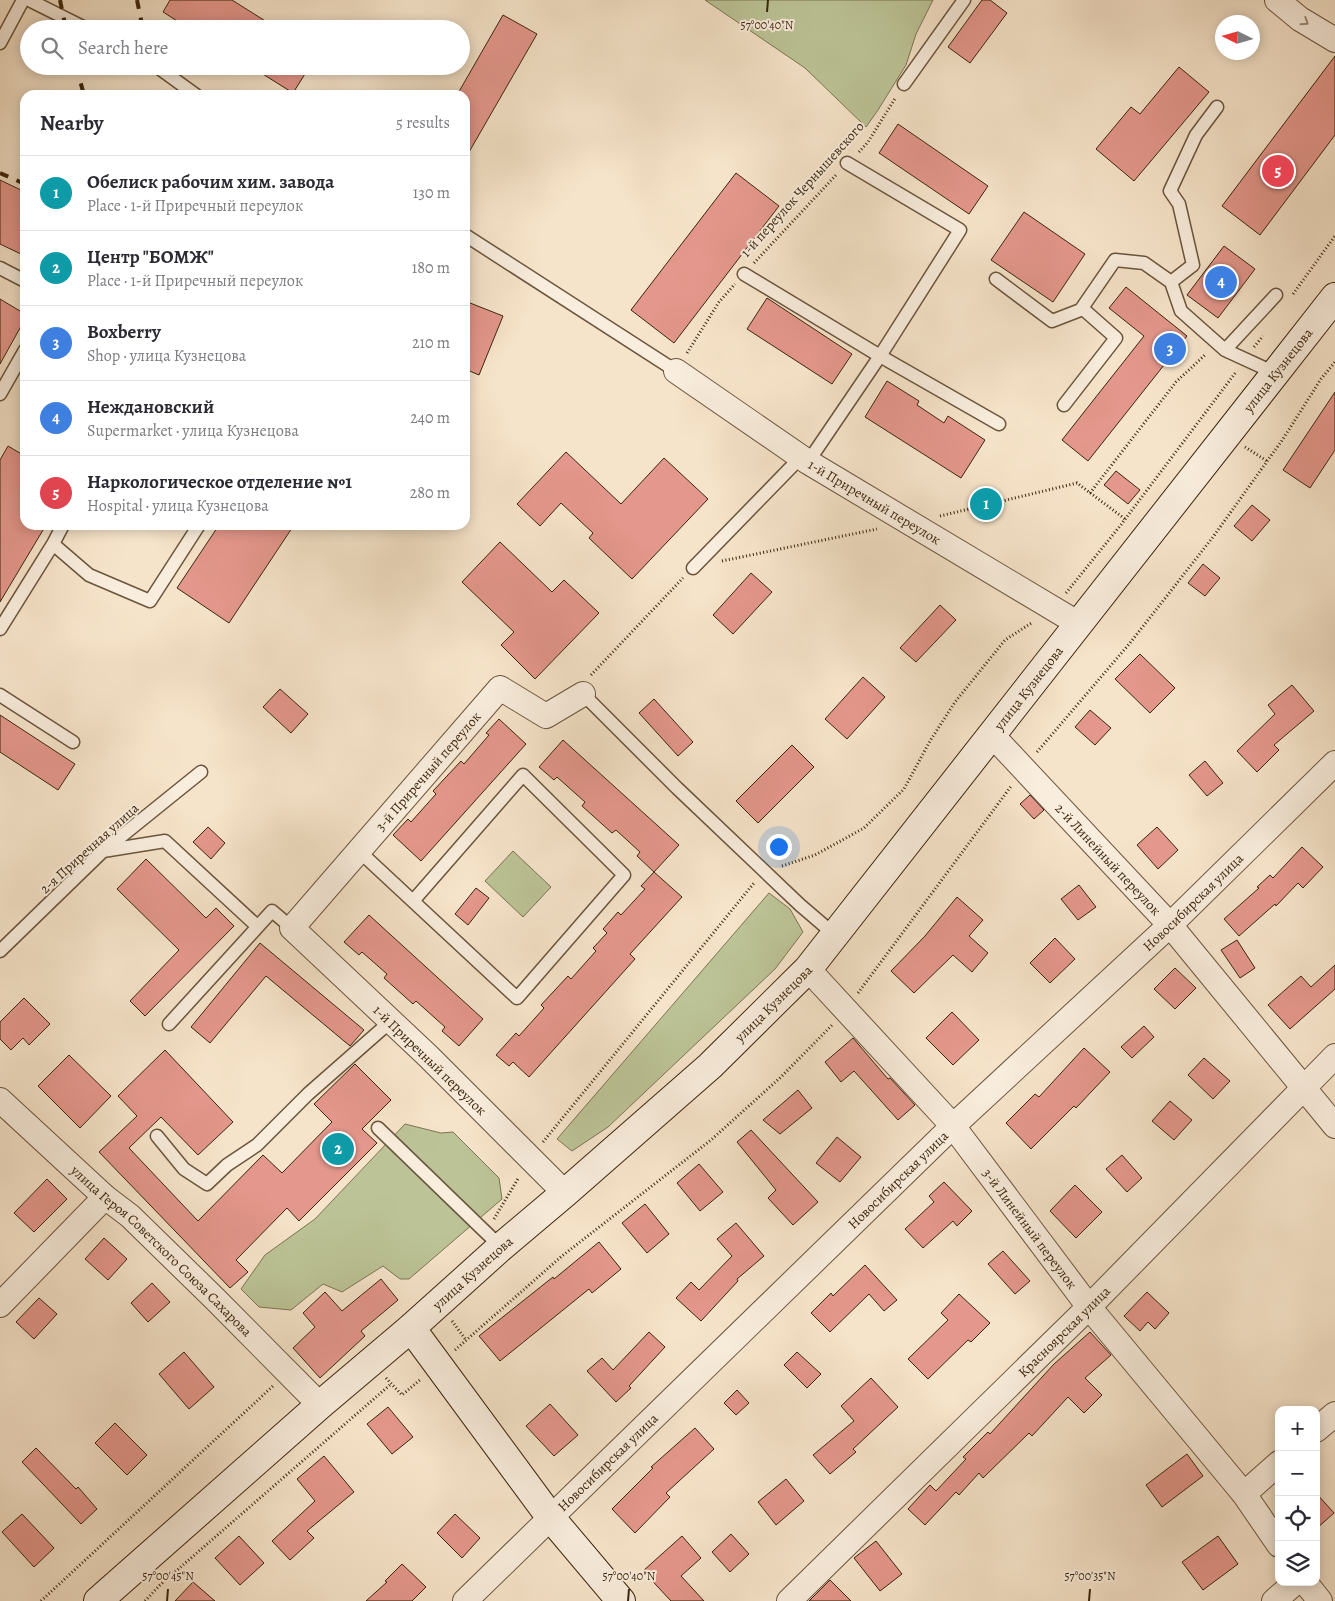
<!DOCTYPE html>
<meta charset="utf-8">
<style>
:root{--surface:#fff;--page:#f2f2f3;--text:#2b2b33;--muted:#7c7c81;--line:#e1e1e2;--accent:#d93025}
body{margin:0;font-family:Alegreya,serif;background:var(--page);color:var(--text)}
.controls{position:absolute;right:15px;bottom:15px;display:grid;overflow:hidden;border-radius:10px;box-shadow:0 2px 12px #0003}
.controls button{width:45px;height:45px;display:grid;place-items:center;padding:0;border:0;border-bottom:1px solid var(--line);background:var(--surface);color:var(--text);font:25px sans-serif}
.compass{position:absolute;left:1215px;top:15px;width:45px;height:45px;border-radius:50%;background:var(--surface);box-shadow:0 2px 12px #0003;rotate:275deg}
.you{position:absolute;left:778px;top:846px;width:18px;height:18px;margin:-12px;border:4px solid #fff;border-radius:50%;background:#1a73e8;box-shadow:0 0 0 8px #1a73e833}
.badge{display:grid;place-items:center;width:32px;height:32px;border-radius:50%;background:var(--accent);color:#fff;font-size:16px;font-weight:700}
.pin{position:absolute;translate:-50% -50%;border:2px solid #fff;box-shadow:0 1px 5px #0006}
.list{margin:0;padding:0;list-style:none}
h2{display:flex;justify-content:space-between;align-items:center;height:65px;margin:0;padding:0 20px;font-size:21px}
h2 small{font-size:16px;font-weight:400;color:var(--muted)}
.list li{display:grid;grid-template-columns:32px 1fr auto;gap:15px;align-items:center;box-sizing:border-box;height:75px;padding:0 20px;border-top:1px solid var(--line)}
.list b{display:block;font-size:19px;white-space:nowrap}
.list p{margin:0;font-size:16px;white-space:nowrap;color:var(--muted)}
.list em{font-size:16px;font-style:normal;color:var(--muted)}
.icon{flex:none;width:28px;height:28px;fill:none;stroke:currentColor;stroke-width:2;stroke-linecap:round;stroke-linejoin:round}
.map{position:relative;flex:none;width:1335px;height:1601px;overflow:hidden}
.search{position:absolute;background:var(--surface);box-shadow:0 2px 12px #0003;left:20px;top:20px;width:450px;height:55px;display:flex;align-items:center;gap:12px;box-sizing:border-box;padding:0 18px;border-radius:28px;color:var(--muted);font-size:19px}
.panel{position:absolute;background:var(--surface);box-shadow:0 2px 12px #0003;left:20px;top:90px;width:450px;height:440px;border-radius:15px}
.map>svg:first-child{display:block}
.green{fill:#bcc497;stroke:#7c7452}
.building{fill:#e4978c;stroke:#3b250c}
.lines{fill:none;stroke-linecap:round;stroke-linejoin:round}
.lane-casing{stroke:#6a553c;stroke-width:15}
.street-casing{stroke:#6a553c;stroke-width:26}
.secondary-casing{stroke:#3b250c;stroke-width:30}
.path{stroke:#3b250c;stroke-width:3;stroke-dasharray:1 2.5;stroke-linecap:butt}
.lane{stroke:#f9eddd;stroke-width:12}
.street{stroke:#f9eddd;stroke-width:24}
.secondary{stroke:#f9eddd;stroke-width:28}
.rail{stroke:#3b250c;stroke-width:4;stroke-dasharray:9 9;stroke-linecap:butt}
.oneway{stroke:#9a8974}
.ticks{fill:none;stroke:#3b250c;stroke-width:2}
.labels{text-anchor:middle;stroke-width:4;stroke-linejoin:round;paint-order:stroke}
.street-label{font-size:14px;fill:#3b250c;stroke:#f9eddd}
.ticks-label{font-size:12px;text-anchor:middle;fill:#3b250c;stroke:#f9eddd;stroke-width:4;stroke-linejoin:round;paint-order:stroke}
</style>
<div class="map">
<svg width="1335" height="1601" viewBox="0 0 1335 1601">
<rect width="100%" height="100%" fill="#f6e4ca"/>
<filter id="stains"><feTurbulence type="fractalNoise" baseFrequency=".004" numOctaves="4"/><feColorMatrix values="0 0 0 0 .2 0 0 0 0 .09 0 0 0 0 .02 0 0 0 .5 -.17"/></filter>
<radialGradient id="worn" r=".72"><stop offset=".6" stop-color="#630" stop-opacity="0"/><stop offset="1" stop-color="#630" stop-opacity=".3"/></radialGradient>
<!-- green -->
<path class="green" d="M705,0H933L916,34L906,65L878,110L866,127L805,68Z
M513,851L551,887L523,917L485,881Z
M769,893L790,909L803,932L775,969L608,1127L572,1151L557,1139Z
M405,1124L441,1133L453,1132L499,1178L502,1199L409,1279H400L383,1266L342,1292L323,1284L291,1310L259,1307L241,1289L265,1255L315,1219Z"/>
<!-- building -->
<path class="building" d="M170,0H232L278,29H190L163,12Z
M982,0H990L1007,13L970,63L948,47Z
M503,15L537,34L465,159V95H457Z
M1335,56V135L1260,235L1222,206Z
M250,66H310L293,93Z
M1179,67L1209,92L1134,181L1096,149L1131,107L1140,114Z
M898,124L988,186L969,214L879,153Z
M736,173L779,206L674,343L631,310Z
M0,180L25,192V256L0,244Z
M1024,212L1085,254L1053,302L991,260Z
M1224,246L1255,269L1218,318L1187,295Z
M1126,287L1187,336L1088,461L1062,440L1144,336L1109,308Z
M767,298L852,354L832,384L747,329Z
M0,299L25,314V319L0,364Z
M465,301L503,316L479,375L465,369Z
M887,381L919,401L917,405L944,423L948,416L985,440L961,478L865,417Z
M1335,392V450L1310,488L1283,470Z
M8,446L25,456V525H46L0,602V460Z
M566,452L621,504L664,458L708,499L632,579L589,538L593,533L561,503L540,526L517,504Z
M1116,471L1140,490L1128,504L1104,485Z
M1252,505L1270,520L1252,541L1234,526Z
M219,525H294L229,623L177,588Z
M500,542L552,592L564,580L599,613L535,679L501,645L514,632L462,582Z
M1203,564L1220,578L1205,596L1188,583Z
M751,573L772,592L733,634L713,615Z
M940,605L956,620L916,662L900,648Z
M1140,654L1175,688L1150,713L1115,679Z
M863,677L885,697L847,739L825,719Z
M1292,685L1314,711L1274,745L1279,750L1257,772L1237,751L1275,714L1268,705Z
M280,689L308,714L291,733L263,707Z
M654,699L693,742L678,756L639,713Z
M1090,710L1111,728L1095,745L1075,727Z
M0,715L75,764L58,790L0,752Z
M499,719L526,744L421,861L393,835L408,819L411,822L436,794L433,791L461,761L464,764L489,735L486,733Z
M563,740L679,845L654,872L637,856L640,852L616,830L612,833L582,806L585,802L557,777L554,780L539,767Z
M792,745L814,767L758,823L736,801Z
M1205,761L1223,783L1207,796L1189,775Z
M1030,795L1044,810L1034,819L1020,804Z
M208,827L225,843L211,859L193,842Z
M1157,827L1178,850L1158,869L1137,845Z
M1302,847L1323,867L1303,888L1298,883L1276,906L1275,904L1239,936L1224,919L1259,888L1257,887L1270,875L1273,878Z
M146,859L206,918L216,908L234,926L145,1016L130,1001L179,950L117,889Z
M654,872L682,897L630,954L635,959L529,1077L513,1062L509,1066L496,1055L516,1033L519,1036L544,1008L541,1005L568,976L571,979L596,951L593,948L607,933L603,929L618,912L621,915L645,889L641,886Z
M1079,885L1096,907L1078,920L1061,899Z
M476,888L489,898L468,925L455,914Z
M957,897L983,920L969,936L988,953L972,972L953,955L914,993L891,971L925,936Z
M369,915L483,1019L459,1046L442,1031L445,1027L416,1001L413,1004L384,978L387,974L362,952L359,955L344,942Z
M1055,938L1075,959L1050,983L1030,963Z
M1237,940L1255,968L1240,978L1221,950Z
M260,943L364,1030L350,1046L266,976L210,1043L191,1027Z
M1335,965V989L1290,1029L1268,1005L1301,976L1311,987Z
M1175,968L1196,988L1175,1009L1154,989Z
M24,998L50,1024L29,1045L23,1038L11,1050L0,1039V1022Z
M952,1012L979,1040L953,1065L926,1038Z
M1144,1026L1154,1037L1132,1058L1121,1047Z
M853,1038L888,1079L890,1078L915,1105L898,1120L854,1071L841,1082L825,1062Z
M1084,1048L1110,1072L1076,1108L1074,1106L1031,1149L1006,1123L1035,1094L1039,1097Z
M165,1050L233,1122L198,1155L161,1117L129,1148L198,1221L263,1155L282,1173L332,1122L314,1104L355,1064L391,1100L362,1129L377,1143L299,1221L287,1208L236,1260L248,1272L230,1288L99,1152L137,1116L118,1096Z
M69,1055L111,1096L80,1128L38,1086Z
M1204,1058L1230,1081L1213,1099L1188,1075Z
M798,1090L812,1108L780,1134L763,1120Z
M1170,1101L1192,1120L1174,1140L1152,1121Z
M751,1130L818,1202L793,1225L768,1198L776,1190L737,1142Z
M837,1137L861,1157L840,1182L816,1163Z
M1122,1155L1142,1178L1127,1192L1106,1169Z
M699,1164L723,1192L700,1211L677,1183Z
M47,1179L67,1199L34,1232L14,1213Z
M944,1182L972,1211L957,1226L953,1221L923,1248L905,1229L934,1202L929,1196Z
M1075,1185L1102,1212L1076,1238L1050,1211Z
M645,1204L669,1234L647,1253L622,1223Z
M736,1223L764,1256L737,1279L738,1281L701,1321L676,1298L691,1282L699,1290L732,1256L717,1239Z
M104,1238L127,1259L108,1280L85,1259Z
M599,1242L621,1269L592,1293L589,1289L500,1361L479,1336L553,1277L554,1279Z
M1003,1251L1030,1281L1015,1294L988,1264Z
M865,1265L897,1300L884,1311L869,1294L830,1332L811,1313L831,1293L833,1296Z
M381,1279L398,1300L361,1331L365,1336L320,1378L293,1348L315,1327L303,1313L325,1292L342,1311Z
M152,1283L170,1302L148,1322L131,1303Z
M1147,1292L1169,1313L1155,1329L1148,1322L1140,1331L1124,1316Z
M959,1294L990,1323L971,1342L968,1340L928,1379L908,1359L948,1320L941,1313Z
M39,1298L57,1314L34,1339L16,1322Z
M649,1332L665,1347L629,1386L631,1388L616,1402L587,1371L602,1358L613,1370Z
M1090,1332L1111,1355L1085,1378L1102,1395L1084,1413L1068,1397L1032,1436L1029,1433L983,1478L979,1473L959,1495L956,1492L925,1525L908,1509L930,1485L936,1491L966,1459L963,1457L988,1432L990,1434L1054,1364Z
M184,1352L214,1387L189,1409L159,1374Z
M797,1352L821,1374L807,1388L784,1365Z
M871,1378L898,1407L853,1449L856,1452L830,1474L813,1455L854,1421L841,1406Z
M737,1390L749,1403L736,1415L724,1403Z
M550,1404L578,1435L554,1456L526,1426Z
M388,1407L413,1437L392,1454L367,1424Z
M115,1423L147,1455L127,1475L95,1443Z
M695,1428L714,1449L666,1493L670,1497L635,1533L612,1509L653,1468L651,1467Z
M36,1448L76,1489L78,1487L97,1509L81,1524L22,1462Z
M1187,1454L1203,1476L1162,1507L1146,1485Z
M324,1456L354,1492L307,1531L314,1538L290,1560L272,1541L315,1501L297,1479Z
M786,1479L804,1501L776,1525L758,1502Z
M1316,1493L1334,1513L1316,1529Z
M22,1514L54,1548L34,1567L2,1532Z
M455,1514L480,1538L462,1558L437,1533Z
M731,1534L749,1554L730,1572L712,1552Z
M239,1536L264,1563L240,1585L215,1558Z
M682,1536L701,1558L681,1576L704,1601H671L643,1571Z
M1218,1536L1238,1564L1203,1590L1182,1562Z
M876,1541L902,1574L880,1591L854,1558Z
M402,1564L426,1587L412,1601H366L387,1582L385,1581Z
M830,1580L851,1601H809Z
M193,1582L215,1601H175Z"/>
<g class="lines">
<defs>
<path id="lane" d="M29,0L87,29
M0,43L23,0
M156,66L196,95
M904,84L964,0
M465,235L676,371
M0,268L25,281
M744,274L880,356L999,424
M996,279L1052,321L1083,309
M1171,282L1193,265L1179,204L1170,191L1196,135L1217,107
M1225,350L1276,295
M0,394L25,350
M1064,405L1116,338L1082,308L1115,260L1144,263L1171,282L1181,311L1225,350L1275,373
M808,462L880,356L960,230L847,163
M53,544L63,525
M693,568L801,457
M0,629L53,544L89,575L150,601L199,525
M583,694L677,788L800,905L835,935
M0,695L73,742
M103,851L165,841L257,926
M359,851L517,998L624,875L523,775L413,901
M0,951L103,851L201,772
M169,1024L272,911L292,928
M378,1128L501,1247
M157,1136L184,1169L207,1184L227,1165L257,1145L308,1094L391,1021"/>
<g id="street">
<path d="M1277,0L1300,19L1335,40"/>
<path id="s1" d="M676,371L808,462L1079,624"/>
<path id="s2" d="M992,735L1170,925L1335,1126"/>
<path id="s3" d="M808,969L953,1126L1089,1307L1244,1494L1279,1545"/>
<path id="s4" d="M0,1100L105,1197L130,1216L214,1298L320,1405"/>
<path id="s5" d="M565,1193L428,1056L292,928L500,688L546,716L583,694"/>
<path d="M0,1305L105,1197"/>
<path d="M1316,1430L1335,1414"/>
<path d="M1244,1494L1279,1463"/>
<path d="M1305,1582L1320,1601"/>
<path id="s6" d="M465,1601L953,1126L1170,925L1335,763"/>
<path id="s7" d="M789,1601L1089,1307L1335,1056"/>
<path d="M1274,1601L1296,1582"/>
</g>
<g id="secondary">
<path d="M411,1328L551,1518L621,1601"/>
<path id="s8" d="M98,1601L320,1405L411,1328L501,1247L565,1193L710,1066L808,969L1335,297"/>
</g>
</defs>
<!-- lane casing -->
<use href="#lane" class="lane-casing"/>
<!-- street casing -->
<use href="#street" class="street-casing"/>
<!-- secondary casing -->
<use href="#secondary" class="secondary-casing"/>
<!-- path -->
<path class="path" d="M859,152L868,142L896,97
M754,263L837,174
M1293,294L1335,236
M1254,347L1263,336
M687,353L719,302L735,284
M1245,447L1267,461
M1090,493L1176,382L1206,354
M940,516L1077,483L1125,519
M722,561L877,529
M1066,593L1120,526L1236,372
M591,675L683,578
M1037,752L1130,643L1213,537L1283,439L1321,379L1335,362
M782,866L815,855L864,828L904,789L930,741L955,702L1005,640L1033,622
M858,993L1012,785
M543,1142L754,883
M494,1219L519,1177
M452,1321L466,1340
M455,1350L562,1256L711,1140L781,1077L832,1025
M386,1378L402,1395L421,1379
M41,1601L273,1386
M145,1601L160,1585L391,1384"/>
<!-- lane -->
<use href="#lane" class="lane"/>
<!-- street -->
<use href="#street" class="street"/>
<!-- secondary -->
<use href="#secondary" class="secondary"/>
<!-- rail -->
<path class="rail" d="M60,0L66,29
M137,0L143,29
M76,66L84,95
M0,173L25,184"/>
</g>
<!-- one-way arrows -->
<defs><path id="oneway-chevron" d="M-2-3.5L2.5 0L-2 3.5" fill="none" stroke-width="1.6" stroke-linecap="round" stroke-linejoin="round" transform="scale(1.25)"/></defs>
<use class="oneway" href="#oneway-chevron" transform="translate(1305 22) rotate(33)"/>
<!-- ticks -->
<path class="ticks" d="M767,12L768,0M167,1601L168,1589M628,1601L629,1589M1089,1601L1090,1589"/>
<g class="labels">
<!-- street labels -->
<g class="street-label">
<text transform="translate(802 189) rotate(-48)" y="5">1-й переулок Чернышевского</text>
<text dy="5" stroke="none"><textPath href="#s8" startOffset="1712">улица Кузнецова</textPath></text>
<text dy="5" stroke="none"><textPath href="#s1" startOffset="238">1-й Приречный переулок</textPath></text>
<text dy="5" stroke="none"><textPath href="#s8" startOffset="1308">улица Кузнецова</textPath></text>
<text dy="5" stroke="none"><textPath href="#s5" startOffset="588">3-й Приречный переулок</textPath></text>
<text transform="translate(89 848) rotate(-42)" y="5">2-я Приречная улица</text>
<text dy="5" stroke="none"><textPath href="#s2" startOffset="170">2-й Линейный переулок</textPath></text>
<text dy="5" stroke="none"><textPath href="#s6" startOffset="1009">Новосибирская улица</textPath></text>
<text dy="5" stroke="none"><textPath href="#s8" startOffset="902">улица Кузнецова</textPath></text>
<text transform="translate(430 1060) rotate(44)" y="5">1-й Приречный переулок</text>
<text dy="5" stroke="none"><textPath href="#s6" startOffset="604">Новосибирская улица</textPath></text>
<text dy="5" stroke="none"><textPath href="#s3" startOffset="342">3-й Линейный переулок</textPath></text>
<text dy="5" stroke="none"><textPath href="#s4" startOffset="221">улица Героя Советского Союза Сахарова</textPath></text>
<text dy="5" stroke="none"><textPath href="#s8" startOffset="498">улица Кузнецова</textPath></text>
<text dy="5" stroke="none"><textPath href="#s7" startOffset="385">Красноярская улица</textPath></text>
<text dy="5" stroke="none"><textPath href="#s6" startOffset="199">Новосибирская улица</textPath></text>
</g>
</g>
<g class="ticks-label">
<text x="767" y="29">57°00'40"N</text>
<text x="168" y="1580">57°00'45"N</text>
<text x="629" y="1580">57°00'40"N</text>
<text x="1090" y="1580">57°00'35"N</text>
</g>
<rect width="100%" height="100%" filter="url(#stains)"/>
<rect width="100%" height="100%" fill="url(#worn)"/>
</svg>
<div class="controls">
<button>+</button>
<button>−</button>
<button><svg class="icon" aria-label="locate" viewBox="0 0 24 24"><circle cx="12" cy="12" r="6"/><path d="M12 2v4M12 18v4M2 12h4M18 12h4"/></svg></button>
<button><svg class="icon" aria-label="layers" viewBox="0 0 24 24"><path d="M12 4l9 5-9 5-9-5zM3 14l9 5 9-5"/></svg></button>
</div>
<svg class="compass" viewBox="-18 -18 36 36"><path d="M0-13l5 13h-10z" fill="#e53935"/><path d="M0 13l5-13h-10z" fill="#7c7c81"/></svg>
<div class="you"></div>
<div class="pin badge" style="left:986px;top:504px;background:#0f9aa8">1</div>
<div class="pin badge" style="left:338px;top:1149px;background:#0f9aa8">2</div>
<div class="pin badge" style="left:1170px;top:349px;background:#3f7fe0">3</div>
<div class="pin badge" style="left:1221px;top:282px;background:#3f7fe0">4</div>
<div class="pin badge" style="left:1278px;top:171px;background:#e0444e">5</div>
<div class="search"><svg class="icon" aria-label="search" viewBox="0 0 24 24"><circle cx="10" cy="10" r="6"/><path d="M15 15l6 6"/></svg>Search here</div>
<section class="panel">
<h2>Nearby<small>5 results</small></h2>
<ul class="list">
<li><span class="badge" style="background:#0f9aa8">1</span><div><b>Обелиск рабочим хим. завода</b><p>Place · 1-й Приречный переулок</p></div><em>130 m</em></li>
<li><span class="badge" style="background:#0f9aa8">2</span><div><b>Центр &quot;БОМЖ&quot;</b><p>Place · 1-й Приречный переулок</p></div><em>180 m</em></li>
<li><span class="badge" style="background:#3f7fe0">3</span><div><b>Boxberry</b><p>Shop · улица Кузнецова</p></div><em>210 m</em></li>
<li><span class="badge" style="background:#3f7fe0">4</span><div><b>Неждановский</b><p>Supermarket · улица Кузнецова</p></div><em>240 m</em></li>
<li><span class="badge" style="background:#e0444e">5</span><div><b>Наркологическое отделение №1</b><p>Hospital · улица Кузнецова</p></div><em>280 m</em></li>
</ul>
</section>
</div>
